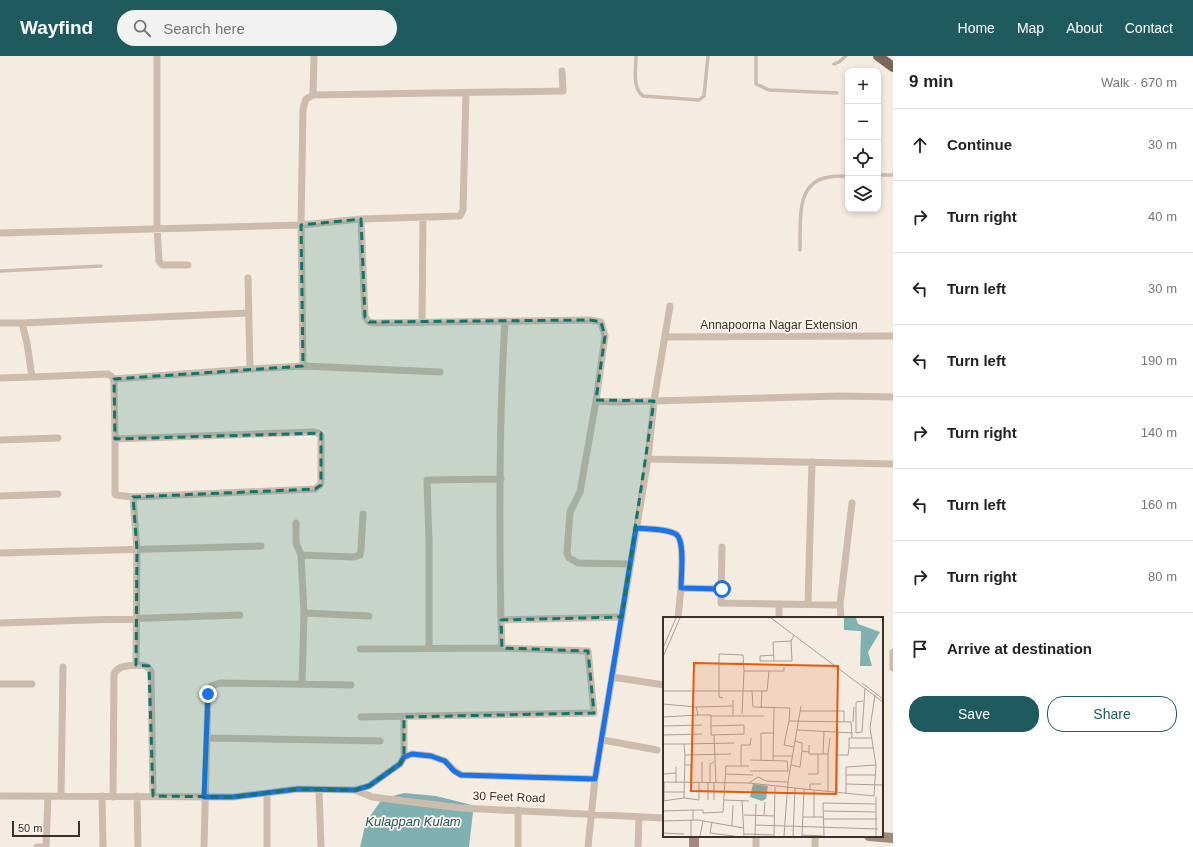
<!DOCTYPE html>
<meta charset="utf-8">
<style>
:root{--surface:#fff;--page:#f2f2f2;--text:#222;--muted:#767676;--line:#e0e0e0;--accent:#1f5a5e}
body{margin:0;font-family:Arial,sans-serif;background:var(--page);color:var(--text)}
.controls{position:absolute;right:12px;top:12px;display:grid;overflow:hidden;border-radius:8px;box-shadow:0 2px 6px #0003}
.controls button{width:36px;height:36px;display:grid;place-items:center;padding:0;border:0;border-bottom:1px solid var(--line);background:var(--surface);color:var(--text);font:20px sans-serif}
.scale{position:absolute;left:12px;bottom:10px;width:68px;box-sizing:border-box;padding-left:4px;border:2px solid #3b302b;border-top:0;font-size:11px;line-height:14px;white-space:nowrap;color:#3b302b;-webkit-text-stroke:3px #fbf5ee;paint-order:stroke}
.stop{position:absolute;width:12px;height:12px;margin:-9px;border:3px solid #1a73e8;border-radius:50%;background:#fff}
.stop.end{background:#1a73e8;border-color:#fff;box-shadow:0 1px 4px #0008}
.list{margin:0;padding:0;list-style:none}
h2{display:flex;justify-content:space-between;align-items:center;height:52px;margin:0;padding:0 16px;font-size:17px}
h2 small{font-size:13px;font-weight:400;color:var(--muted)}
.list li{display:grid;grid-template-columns:26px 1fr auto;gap:12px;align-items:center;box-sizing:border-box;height:72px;padding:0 16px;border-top:1px solid var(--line)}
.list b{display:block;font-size:15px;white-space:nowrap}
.list em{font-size:13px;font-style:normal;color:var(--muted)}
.actions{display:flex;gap:8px;padding:12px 16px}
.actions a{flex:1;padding:9px 0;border:1px solid var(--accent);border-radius:16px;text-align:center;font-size:14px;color:var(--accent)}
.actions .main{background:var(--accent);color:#fff}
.icon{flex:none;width:22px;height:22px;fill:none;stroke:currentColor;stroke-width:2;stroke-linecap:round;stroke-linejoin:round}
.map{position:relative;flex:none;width:893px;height:791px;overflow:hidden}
header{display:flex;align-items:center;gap:24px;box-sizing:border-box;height:56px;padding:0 20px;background:var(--accent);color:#fff}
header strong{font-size:19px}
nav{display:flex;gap:22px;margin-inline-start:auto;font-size:14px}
.search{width:280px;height:36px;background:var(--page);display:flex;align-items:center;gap:10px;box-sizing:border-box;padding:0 14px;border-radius:22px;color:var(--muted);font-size:15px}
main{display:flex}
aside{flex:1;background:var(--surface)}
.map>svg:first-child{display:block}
.water{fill:#7fb0b2}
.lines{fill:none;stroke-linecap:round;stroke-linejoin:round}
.lane{stroke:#cdbbac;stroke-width:3.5}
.street{stroke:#cdbbac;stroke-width:7}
.secondary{stroke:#a18a7d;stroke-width:10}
.primary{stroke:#7d675c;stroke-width:10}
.route{stroke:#1a73e8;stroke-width:5}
.marked{fill:#0f766e;fill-opacity:0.2;stroke:#0f766e;stroke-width:3;stroke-dasharray:8 5;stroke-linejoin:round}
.labels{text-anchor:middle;stroke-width:3.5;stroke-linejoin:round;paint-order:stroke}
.street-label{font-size:12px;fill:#3b302b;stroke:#fbf5ee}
.water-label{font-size:13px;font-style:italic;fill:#1f5a5e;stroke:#fbf5ee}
.inset-road{fill:none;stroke:#aaa098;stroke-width:1}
.view{fill:#e8590c;fill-opacity:0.15;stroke:#e8590c;stroke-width:2}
.inset-edge{fill:none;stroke:#3b302b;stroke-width:2}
</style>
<header>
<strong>Wayfind</strong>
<div class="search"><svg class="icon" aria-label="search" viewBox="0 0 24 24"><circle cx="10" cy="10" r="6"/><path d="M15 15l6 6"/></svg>Search here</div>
<nav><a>Home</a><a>Map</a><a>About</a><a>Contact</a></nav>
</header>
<main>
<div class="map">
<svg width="893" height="791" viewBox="0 0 893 791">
<rect width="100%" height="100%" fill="#f4ebe1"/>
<!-- water -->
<path class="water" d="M404,737L436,740L472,749L473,756L469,791H360L366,766L382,743Z"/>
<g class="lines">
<!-- lane -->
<path class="lane" d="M636,0C636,13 632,32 643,40L699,44L704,40L708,0
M756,0V28L769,34L837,37
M834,8L839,6L846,0
M878,119H893
M800,194C801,168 794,126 829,121C835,120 842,120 848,120
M0,215L101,210"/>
<!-- street -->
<path class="street" d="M157,0V172L159,205L162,209H188
M314,0L313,39L563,35L562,15
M361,163L365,261L369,266L374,267L590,264L601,266L605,280L596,345L615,346L841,340L893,341
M0,177L301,169L361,163L460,160L463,154L466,37
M248,222L250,313
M0,267H22L27,287L32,321L108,318C112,320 114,322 114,328L115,383
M22,267L249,257
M422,267L423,161
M665,281L893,280
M303,310L301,169L303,53L306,43L313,39
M0,322L32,321
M114,323L250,313L303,310L440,316
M596,345L580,436L570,456L567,497L569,502L578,507L630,508
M313,376L318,377L321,380V426L320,429L315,433L133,441L116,439L115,438V383Z
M0,384L58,382
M648,403L893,408
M0,440L58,438
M133,441L137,494L136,609C143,609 148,609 151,616L153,740
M296,467V487L301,499
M636,472C646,473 670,473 677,479C685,487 681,520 681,532
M722,491L721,547L840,549L841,562
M0,497L261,490
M779,548V562
M808,548L812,406
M840,549L852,447
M304,557L369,560
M678,562L681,532L721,533
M501,564C499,464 499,364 505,265
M0,567L240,559
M429,592V486L427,424L501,423
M502,592L501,564L622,561
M360,593L502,592L588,595L594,657L361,661
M893,596V612
M612,621L664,629
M0,628H32
M302,628L304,557L301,499L354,501L360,499L361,494L363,458
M404,661V701
M207,682L380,685
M603,684L657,694
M595,723L648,403L654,345L670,250
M319,734L321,791
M355,734L372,741L461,752L664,762
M0,740L233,741L298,733L355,734L369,730L400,708L404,701L412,698L431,700L445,705L455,715L461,719L595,723L588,791
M61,740L63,611
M102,740L103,791
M137,740L138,791
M113,741L114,618C118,609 128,610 136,609
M756,780V791
M815,780V791
M37,791H46
M46,791L48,740
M204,791L208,637L211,630L220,627L351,629
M267,791V737
M518,791V754
M638,791L639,761"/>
<!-- secondary -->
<path class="secondary" d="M869,780L893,782
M694,791V780"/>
<!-- primary -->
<path class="primary" d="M878,0L893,11"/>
</g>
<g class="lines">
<!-- route -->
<path class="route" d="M208,638L204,741H233L298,733L355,734L369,730L400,708L404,701L412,698L431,700L445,705L454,715L461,719L595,723L636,472C646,473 670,473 677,479C685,487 681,520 681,532L722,533"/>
</g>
<!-- marked area -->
<path class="marked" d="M361,163L365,261L369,266L590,264L601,266L605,280L596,344L654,345L622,561L501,564L502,592L588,595L594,657L404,661V701L400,708L369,730L355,734L298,733L233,741L153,740L149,610L136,609L137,494L133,441L315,433L321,429V377L115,383L114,323L303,310L301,169Z"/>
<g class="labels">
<!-- street labels -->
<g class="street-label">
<text x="779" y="273">Annapoorna Nagar Extension</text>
<text transform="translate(509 741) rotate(2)" y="4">30 Feet Road</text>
</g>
<!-- water labels -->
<g class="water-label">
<text x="413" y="770">Kulappan Kulam</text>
</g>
</g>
<!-- overview -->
<g transform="translate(663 561)">
<rect width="220" height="220" fill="#f4ebe1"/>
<path d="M181,1H193L195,7L217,15L205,35L209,49H197L198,14L181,13ZM90,167L105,169L103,182L99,184L87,180Z" fill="#7fb0b2"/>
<path class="inset-road" d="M108,1L220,85M0,31L13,1M111,38L97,39V44H129L128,24L131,18M0,40L17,1M111,44L110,25L128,24M57,47L81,46M199,66L220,82M0,74H104L106,54M89,74L90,90L127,91L126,104L188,105L189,121H209M60,81L56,80V37L80,38L81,54H121V50M70,83V98M200,84L193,85V116L199,115L202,71M0,87L33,90L35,98H48V109M33,90L70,89M98,91L99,74M137,94H181V104M79,97L81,54M48,99H101M0,100L35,98M126,104L121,128L131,130M190,105L191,90M0,109L39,108M48,109L81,108V117L48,118ZM134,113L190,116M175,115L174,138H185L186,131H211M0,118L39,117M51,118L53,166M132,124L139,126V134M0,127H21M146,128V137H165V174M186,131V121H189M160,137L161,114M165,137L167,121M22,138L21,127L71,126M110,139L111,91M98,143V116H110M110,143V139H129M22,148H28V166M128,148L137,150L139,134L146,135M78,149V128H87L88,121M13,150V166M87,154H125L124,144L87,143M0,157L13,156M62,157L90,158M145,157H155V137M183,158H212M0,165L86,166L95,160L103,164L125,165L121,219M125,165L138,89M39,166V145M47,166V147L51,145M86,166L141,172M183,167L220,168M147,172V167H158M151,173V200M1,175H21M174,175V138M183,176V150L213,148M213,180V219M21,181L36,183V166M45,183V166M51,183V166M61,183L86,184M79,183L81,219M0,184L21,181L22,138L68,137M1,184V165M0,194L30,193M161,194L213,195M81,198L111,199M101,198L102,185M140,200H161M161,202H214M30,203V193H40V196L60,195L63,149H86M0,204L35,203L69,209L70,188M49,205L47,216L71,219M92,208L215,212M69,209L81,211M0,216L21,217M81,217L111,218M139,218L160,219M28,219V203M37,219L40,204M92,219L93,187M111,219L112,170M130,219L132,171M139,219L141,172L211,179L213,148L207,111L212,78M161,219L160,186L213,187"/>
<path class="view" d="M31,46L175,49L173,177L28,174Z"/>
<rect width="220" height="220" class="inset-edge"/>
</g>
</svg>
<div class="controls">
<button>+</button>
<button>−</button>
<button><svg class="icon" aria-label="locate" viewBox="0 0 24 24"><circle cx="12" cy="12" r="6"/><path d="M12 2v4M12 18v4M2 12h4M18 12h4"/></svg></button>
<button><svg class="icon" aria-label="layers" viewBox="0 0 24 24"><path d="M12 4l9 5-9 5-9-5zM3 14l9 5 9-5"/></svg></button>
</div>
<div class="scale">50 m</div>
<div class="stop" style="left:722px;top:533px"></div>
<div class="stop end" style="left:208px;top:638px"></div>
</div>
<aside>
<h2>9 min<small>Walk · 670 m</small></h2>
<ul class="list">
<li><svg class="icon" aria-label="ahead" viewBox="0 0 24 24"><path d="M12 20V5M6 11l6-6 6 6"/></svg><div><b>Continue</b></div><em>30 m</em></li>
<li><svg class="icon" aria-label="right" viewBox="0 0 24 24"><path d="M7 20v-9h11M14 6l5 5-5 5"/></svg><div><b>Turn right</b></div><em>40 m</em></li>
<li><svg class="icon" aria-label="left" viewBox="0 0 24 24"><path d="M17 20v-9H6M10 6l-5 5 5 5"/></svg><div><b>Turn left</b></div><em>30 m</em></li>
<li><svg class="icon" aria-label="left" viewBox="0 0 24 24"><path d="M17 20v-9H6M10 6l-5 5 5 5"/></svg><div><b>Turn left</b></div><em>190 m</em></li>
<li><svg class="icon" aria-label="right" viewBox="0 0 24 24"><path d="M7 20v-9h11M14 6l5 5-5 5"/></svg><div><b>Turn right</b></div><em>140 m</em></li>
<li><svg class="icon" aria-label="left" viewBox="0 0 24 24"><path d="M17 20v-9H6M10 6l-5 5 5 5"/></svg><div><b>Turn left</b></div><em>160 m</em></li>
<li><svg class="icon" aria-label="right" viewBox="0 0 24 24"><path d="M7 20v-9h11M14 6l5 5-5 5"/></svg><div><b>Turn right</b></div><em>80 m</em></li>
<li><svg class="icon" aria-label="arrive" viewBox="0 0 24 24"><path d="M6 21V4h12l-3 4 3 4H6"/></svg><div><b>Arrive at destination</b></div></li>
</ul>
<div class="actions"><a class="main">Save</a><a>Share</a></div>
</aside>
</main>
